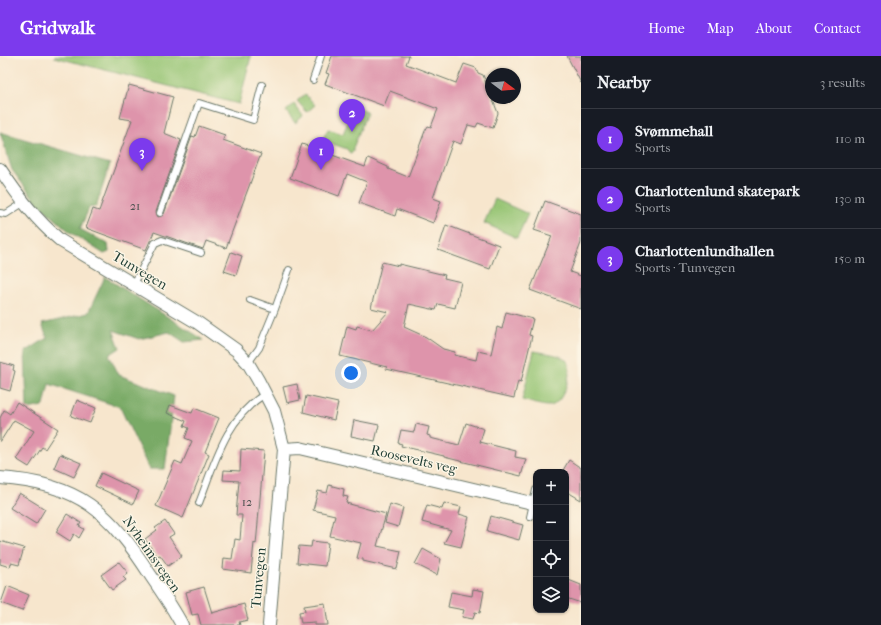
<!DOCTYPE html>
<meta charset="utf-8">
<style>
:root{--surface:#171b24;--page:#20242c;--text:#f1f3f6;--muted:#9ea1a6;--line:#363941;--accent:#7c3aed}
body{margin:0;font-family:"IM FELL French Canon",serif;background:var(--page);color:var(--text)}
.controls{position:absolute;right:12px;bottom:12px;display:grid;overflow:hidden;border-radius:8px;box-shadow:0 1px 3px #0004}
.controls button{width:36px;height:36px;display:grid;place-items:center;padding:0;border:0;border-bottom:1px solid var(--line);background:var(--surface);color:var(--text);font:20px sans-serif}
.compass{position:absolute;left:485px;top:12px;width:36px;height:36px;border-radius:50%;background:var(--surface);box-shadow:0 1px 3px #0004;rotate:106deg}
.you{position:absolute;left:351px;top:317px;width:14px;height:14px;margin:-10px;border:3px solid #fff;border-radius:50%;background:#1a73e8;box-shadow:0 0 0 6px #1a73e833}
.badge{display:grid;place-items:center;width:26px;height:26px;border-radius:50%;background:var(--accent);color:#fff;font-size:13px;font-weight:700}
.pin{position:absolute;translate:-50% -33px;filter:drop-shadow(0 1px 2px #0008)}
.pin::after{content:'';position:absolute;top:21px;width:14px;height:12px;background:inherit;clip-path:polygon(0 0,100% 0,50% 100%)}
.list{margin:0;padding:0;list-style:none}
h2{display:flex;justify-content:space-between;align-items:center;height:52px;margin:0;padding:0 16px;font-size:17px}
h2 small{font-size:13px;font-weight:400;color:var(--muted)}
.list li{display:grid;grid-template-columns:26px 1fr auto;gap:12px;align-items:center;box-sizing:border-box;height:60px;padding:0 16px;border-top:1px solid var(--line)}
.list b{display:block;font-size:15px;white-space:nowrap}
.list p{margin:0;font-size:13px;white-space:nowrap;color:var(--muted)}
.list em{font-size:13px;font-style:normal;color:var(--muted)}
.icon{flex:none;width:22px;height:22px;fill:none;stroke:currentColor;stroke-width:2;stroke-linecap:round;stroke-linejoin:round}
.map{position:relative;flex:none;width:581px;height:569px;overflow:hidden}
header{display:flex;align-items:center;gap:24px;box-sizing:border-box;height:56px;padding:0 20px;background:var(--accent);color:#fff}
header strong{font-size:19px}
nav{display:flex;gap:22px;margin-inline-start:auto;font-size:14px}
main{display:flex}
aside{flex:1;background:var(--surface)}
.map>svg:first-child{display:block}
.green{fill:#97c574;stroke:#5b8154}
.forest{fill:#79aa66;stroke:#4c744d}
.building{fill:#de94ab}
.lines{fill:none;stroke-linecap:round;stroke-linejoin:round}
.lane-casing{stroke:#6b786a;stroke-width:8}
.street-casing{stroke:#6b786a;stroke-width:14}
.lane{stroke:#fff;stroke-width:6}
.street{stroke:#fff;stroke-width:12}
.labels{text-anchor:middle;stroke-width:3;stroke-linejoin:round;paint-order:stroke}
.number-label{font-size:12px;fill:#4f5352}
.street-label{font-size:14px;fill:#1f3d34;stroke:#fcf5e5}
</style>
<header>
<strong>Gridwalk</strong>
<nav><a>Home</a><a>Map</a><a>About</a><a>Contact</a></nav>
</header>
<main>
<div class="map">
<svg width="581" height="569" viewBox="0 0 581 569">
<rect width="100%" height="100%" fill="#fcf5e5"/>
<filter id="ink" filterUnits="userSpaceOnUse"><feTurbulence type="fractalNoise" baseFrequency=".025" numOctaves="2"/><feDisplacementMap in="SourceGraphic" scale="8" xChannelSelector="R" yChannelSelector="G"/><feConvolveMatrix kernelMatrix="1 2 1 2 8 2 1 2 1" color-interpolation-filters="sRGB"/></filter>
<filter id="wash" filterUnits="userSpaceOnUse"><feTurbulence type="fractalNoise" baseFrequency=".012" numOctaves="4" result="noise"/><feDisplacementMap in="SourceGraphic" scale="16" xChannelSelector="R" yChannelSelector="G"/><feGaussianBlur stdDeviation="0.9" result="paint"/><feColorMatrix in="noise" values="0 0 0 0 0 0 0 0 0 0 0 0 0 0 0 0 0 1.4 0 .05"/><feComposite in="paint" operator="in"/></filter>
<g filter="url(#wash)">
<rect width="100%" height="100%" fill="#f7e6cd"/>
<!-- green -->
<path class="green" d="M55,0H251L239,48L54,1Z
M305,38L315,49L307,56L297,45Z
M294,48L303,60L295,67L286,55Z
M354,51L367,56L353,92V96L350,97L347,93L322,84L328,73L343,78Z
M495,143L528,158L517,182L484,167Z
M534,295C543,297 562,298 567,305C574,314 563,350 549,350C541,350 530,346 522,344Z"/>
<!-- forest -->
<path class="forest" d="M0,76L110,108L96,151L90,150L80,173L108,188L109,196L104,198L70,176L37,147L12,114Z
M105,221L204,284L184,286L169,276L139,283L113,274L120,292L109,299L119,319L174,340L165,413H149L120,351L49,328L44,350L27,353L25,296L47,282L42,268L88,257Z"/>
<g id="blocks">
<!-- building -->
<path class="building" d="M332,0H409L406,8L456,27L464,8L476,12L478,17L483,19L498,57L493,72L478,67L476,71L468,69L461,88L453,85L433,142L441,145L433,167L397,153L395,160L359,147L367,126L347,118L339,140L290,122L302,88L365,111L368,102L388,111V113L408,121L425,75L428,70L431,71L438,53L390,35L384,50L325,28L329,18L326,17Z
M567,0H581V27Z
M129,29L173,41L164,77L181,84L156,156L158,161L164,158L192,80L195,81L199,70L225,79L223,84L261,98L226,192L206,185L203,193L154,176L146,194L86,172L93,153L99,155L132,64L120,62Z
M545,145L581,158V187L570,216L581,220V253L530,234L552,180L534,174Z
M446,169L499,189L490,213L438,194Z
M231,196L242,200L236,219L224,215Z
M382,206L399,210V208L445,219L444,222L461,226L455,252L438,248L436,254L409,248L404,271L426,281L443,293L455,296L454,299L476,304L478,295L491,298L497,271L502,273L506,256L533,263L529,279L532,280L521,326L518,325L514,342L386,313L387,311L340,300L347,270L356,273L357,270L372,274L388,256L371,252Z
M0,306L14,310L13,314L15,315L10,335L0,332Z
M297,328L300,344L287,347L283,331Z
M306,340L338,347L334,364L303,356Z
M77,344L96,352L90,367L71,360Z
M17,346L58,373L45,393L42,391L29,411L16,403L34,375L14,364L0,386V362L4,354L10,358Z
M170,349L192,357L194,352L219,362L205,396L209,398L183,462L156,450L175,405L182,408L192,385L185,382L189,372L184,370L186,365L167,357Z
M354,364L379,369L375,385L351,380Z
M466,367L484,373L480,386L516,395L515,401L526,403L521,420L444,401V400L401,390L402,388L398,387L401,374L414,376L416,368L429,371L427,379L430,380V382L459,389Z
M241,393L264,395L257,478L256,488L254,487L251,517L223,513L224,502L232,503L235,483L240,484L242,459H236L239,425L223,424L224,414L240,415Z
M60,398L81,407L74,421L54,412Z
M569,404L581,412V444L566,435V416H562Z
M101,417L139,435L133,448L95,430Z
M329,429L344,433L343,440L348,441L346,447L386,458L377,490L401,495L397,513L363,505V503L357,502L361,487L330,480L335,459L313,454L318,435L327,437Z
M19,437L45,453L36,468L10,452Z
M444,447L461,451L459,458L469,461L461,491L444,487L451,474L422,466L427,449L442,453Z
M390,448L403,452L398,471L385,467Z
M67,458L81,467L79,470L84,473L79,482L74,478L70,485L56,476Z
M491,460L523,469L519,484L487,475Z
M165,465L174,478L169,481L182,500L168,510L160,499L157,500L145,483L157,474L155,472Z
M0,485L24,492L19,509L11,507L10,511L0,508Z
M312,485L328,487L325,510L297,507L299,490L311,491Z
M423,493L441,503L437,519L415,508Z
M119,506L128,517L123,521L126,524L112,534L101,519Z
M566,523L581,529V547L566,542Z
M7,530L29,539L22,555L1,547Z
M204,531L212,557L244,548L248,564L239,566L240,569H201L198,558L192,559L186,536Z
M473,533L484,535L480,557L475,556L473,563L462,561L464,554L448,551L451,536L472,540Z
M325,547L328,569H315V566L301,567L299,556L305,555L304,550Z"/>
</g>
</g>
<g filter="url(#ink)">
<use href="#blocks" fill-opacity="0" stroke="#6b786a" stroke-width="1"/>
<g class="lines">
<defs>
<path id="lane" d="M313,24L321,0
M0,157L6,158L23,147
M160,157L199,47L253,64L262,29
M134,228L155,187L162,184L201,197
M275,253L289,214
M248,307L259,292L275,253L250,244
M199,447C215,406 226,362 265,338
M530,461L536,434"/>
<path id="street" d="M0,113C18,140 36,164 61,185L198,267L236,294L248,307L258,324L274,355L284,393L269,569
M284,393L300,392L536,448
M0,422C79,427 110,456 151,520C162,536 173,552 182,569"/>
</defs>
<!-- lane casing -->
<use href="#lane" class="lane-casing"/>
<!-- street casing -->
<use href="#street" class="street-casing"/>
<!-- lane -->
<use href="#lane" class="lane"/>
<!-- street -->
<use href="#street" class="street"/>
</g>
</g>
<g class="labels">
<!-- number labels -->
<g class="number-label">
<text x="135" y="154">21</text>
<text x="247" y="450">12</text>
</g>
<!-- street labels -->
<g class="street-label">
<text transform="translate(140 214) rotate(31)" y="5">Tunvegen</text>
<text transform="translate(414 403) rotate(13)" y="5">Roosevelts veg</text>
<text transform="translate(152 498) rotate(55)" y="5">Nyheimsvegen</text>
<text transform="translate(258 522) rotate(-85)" y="5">Tunvegen</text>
</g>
</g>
</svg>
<div class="controls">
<button>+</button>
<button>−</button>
<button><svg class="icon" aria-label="locate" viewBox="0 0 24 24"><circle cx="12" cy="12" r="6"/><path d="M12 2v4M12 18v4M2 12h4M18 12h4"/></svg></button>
<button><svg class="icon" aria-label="layers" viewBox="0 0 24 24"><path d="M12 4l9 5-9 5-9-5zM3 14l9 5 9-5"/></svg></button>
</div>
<svg class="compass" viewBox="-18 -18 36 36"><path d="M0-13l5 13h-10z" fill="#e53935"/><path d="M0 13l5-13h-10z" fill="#9ea1a6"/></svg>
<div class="you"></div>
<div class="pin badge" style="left:321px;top:114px">1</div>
<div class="pin badge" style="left:352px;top:76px">2</div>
<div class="pin badge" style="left:142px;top:115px">3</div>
</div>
<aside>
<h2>Nearby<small>3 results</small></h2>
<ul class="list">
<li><span class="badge">1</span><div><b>Svømmehall</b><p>Sports</p></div><em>110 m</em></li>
<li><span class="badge">2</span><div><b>Charlottenlund skatepark</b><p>Sports</p></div><em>130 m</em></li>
<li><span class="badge">3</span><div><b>Charlottenlundhallen</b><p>Sports · Tunvegen</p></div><em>150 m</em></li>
</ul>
</aside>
</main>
